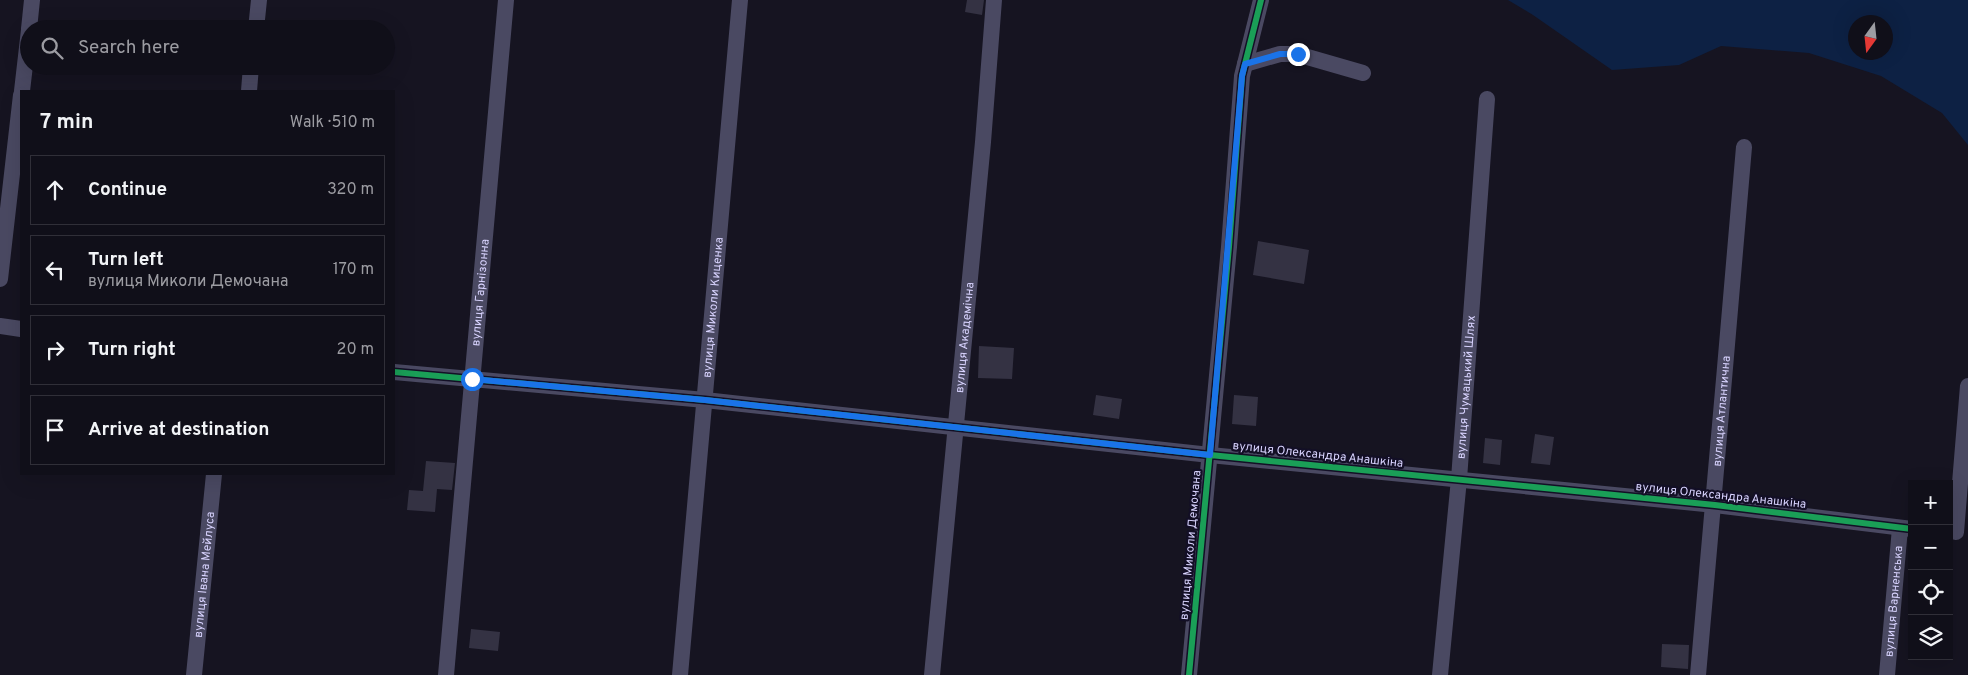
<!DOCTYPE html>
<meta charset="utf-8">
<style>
:root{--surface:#100f19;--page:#1e1d26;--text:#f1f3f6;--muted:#9c9ca2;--line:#302f38}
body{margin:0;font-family:Overpass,sans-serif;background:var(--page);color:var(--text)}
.controls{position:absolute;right:15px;bottom:15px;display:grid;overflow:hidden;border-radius:0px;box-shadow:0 5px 20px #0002}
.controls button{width:45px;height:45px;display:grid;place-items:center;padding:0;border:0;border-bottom:1px solid var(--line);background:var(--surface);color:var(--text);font:25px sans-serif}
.compass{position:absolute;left:1848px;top:15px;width:45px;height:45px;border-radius:50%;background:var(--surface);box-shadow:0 5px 20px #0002;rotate:195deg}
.stop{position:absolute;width:15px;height:15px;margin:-11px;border:4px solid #1a73e8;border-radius:50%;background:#fff}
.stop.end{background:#1a73e8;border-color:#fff;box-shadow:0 1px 5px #0008}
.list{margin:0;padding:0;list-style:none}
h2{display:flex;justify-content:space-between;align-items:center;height:65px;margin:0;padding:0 20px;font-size:21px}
h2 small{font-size:16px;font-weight:400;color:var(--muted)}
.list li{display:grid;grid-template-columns:32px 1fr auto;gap:15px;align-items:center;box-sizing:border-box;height:70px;margin:0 10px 10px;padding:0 10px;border:1px solid var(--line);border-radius:0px}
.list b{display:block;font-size:19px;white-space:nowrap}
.list p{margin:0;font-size:16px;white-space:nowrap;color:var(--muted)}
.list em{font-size:16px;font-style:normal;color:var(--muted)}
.icon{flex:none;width:28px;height:28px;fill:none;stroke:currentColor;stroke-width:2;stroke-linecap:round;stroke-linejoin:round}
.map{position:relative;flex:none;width:1968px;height:675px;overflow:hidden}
.search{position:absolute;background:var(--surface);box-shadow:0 5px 20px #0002;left:20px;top:20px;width:375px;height:55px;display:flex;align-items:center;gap:12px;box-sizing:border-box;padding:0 18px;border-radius:28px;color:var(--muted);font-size:19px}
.panel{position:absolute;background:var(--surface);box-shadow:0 5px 20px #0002;left:20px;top:90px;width:375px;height:385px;border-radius:0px}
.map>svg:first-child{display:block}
.water{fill:#0d2144;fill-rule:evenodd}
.building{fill:#343243}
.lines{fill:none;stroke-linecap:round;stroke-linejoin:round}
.street{stroke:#4a4962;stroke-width:16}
.cycleway-casing{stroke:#130f26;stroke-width:9}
.cycleway{stroke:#1a9f57;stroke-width:6}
.route{stroke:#1a73e8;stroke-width:6}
.labels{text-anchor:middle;stroke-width:4.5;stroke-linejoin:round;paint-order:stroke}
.street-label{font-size:12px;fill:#d9d4ff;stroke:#130f26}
</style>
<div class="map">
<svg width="1968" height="675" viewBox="0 0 1968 675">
<rect width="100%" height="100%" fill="#161421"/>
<!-- water -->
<path class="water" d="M1508,0H1968V145L1942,113L1881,76L1809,53L1721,46L1679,65L1612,70L1533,15ZM1856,22H1886V52H1856Z"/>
<!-- building -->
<path class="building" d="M967,0H984L982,15L965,12Z
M1258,241L1309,250L1304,284L1253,275Z
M979,346L1014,348L1012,379L978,378Z
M1096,395L1122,399L1119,419L1093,415Z
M1234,395L1258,397L1256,426L1232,424Z
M1535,434L1554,437L1550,465L1531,463Z
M1485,438L1502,440L1500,465L1483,463Z
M426,461L455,463L452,490L437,489L435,512L407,510L409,490L423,491Z
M471,629L500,632L498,651L469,648Z
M1662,644L1689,645L1688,669L1661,667Z"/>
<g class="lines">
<!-- street -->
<g class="street">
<path d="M29,29L32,0"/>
<path d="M256,29L259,0"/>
<path d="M1245,64L1280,54H1297L1363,73"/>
<path d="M22,91L29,30"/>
<path d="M249,91L251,66"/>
<path d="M0,279L21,95"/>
<path d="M0,326L21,329"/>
<path d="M394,372L705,400L1210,455L1715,505L1912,529"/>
<path d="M1956,532L1968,386"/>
<path id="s1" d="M194,675L214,474"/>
<path id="s2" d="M446,675L506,0"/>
<path id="s3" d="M680,675L740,0"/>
<path id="s4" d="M932,675L983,142L994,0"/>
<path d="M1189,675L1229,247L1242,76L1261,0"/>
<path id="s5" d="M1440,675L1459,479L1487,99"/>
<path id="s6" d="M1698,675C1715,499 1728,323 1744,147"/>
<path id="s7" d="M1887,675L1900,528"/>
</g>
<defs>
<path id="cycleway" d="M394,372L705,400L1210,455L1715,505L1912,529
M1189,675L1229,247L1242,76L1261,0"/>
</defs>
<!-- cycleway casing -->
<use href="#cycleway" class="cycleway-casing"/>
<!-- cycleway -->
<use href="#cycleway" class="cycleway"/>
</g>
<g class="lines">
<!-- route -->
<path class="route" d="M472,379L705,400L1210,455L1242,76L1245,64L1280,54H1298"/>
</g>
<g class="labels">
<!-- street labels -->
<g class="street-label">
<text dy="4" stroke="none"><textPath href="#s2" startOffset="384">вулиця Гарнізонна</textPath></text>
<text dy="4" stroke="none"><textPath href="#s3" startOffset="369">вулиця Миколи Киценка</textPath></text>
<text dy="4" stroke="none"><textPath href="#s4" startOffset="339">вулиця Академічна</textPath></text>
<text dy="4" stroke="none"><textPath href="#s5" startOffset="289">вулиця Чумацький Шлях</textPath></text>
<text dy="4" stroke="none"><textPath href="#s6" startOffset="265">вулиця Атлантична</textPath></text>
<text transform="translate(1318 454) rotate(6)" y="4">вулиця Олександра Анашкіна</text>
<text transform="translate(1721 495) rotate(6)" y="4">вулиця Олександра Анашкіна</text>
<text transform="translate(1190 545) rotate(-85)" y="4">вулиця Миколи Демочана</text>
<text dy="4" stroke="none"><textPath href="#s1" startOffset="101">вулиця Івана Мейлуса</textPath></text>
<text dy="4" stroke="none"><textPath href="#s7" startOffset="74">вулиця Варненська</textPath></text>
</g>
</g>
</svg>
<div class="controls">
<button>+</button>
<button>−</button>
<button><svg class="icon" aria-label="locate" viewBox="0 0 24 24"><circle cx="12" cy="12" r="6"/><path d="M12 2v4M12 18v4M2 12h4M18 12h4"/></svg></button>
<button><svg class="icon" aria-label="layers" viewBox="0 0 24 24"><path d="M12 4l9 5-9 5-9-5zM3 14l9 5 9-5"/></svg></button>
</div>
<svg class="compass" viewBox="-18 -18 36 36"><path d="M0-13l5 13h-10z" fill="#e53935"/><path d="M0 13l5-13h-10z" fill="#9c9ca2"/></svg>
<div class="stop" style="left:472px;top:379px"></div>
<div class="stop end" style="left:1298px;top:54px"></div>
<div class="search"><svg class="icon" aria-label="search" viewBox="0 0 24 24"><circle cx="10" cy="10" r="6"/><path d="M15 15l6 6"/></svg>Search here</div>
<section class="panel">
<h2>7 min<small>Walk · 510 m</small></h2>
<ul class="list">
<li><svg class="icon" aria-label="ahead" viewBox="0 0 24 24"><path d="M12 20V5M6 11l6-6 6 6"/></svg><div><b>Continue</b></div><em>320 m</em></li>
<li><svg class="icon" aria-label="left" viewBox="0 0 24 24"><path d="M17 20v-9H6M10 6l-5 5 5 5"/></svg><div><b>Turn left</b><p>вулиця Миколи Демочана</p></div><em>170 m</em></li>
<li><svg class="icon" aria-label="right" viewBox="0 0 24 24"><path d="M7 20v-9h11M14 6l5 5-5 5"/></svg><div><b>Turn right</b></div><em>20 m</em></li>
<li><svg class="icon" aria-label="arrive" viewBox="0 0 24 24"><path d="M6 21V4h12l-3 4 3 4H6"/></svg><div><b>Arrive at destination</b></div></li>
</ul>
</section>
</div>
